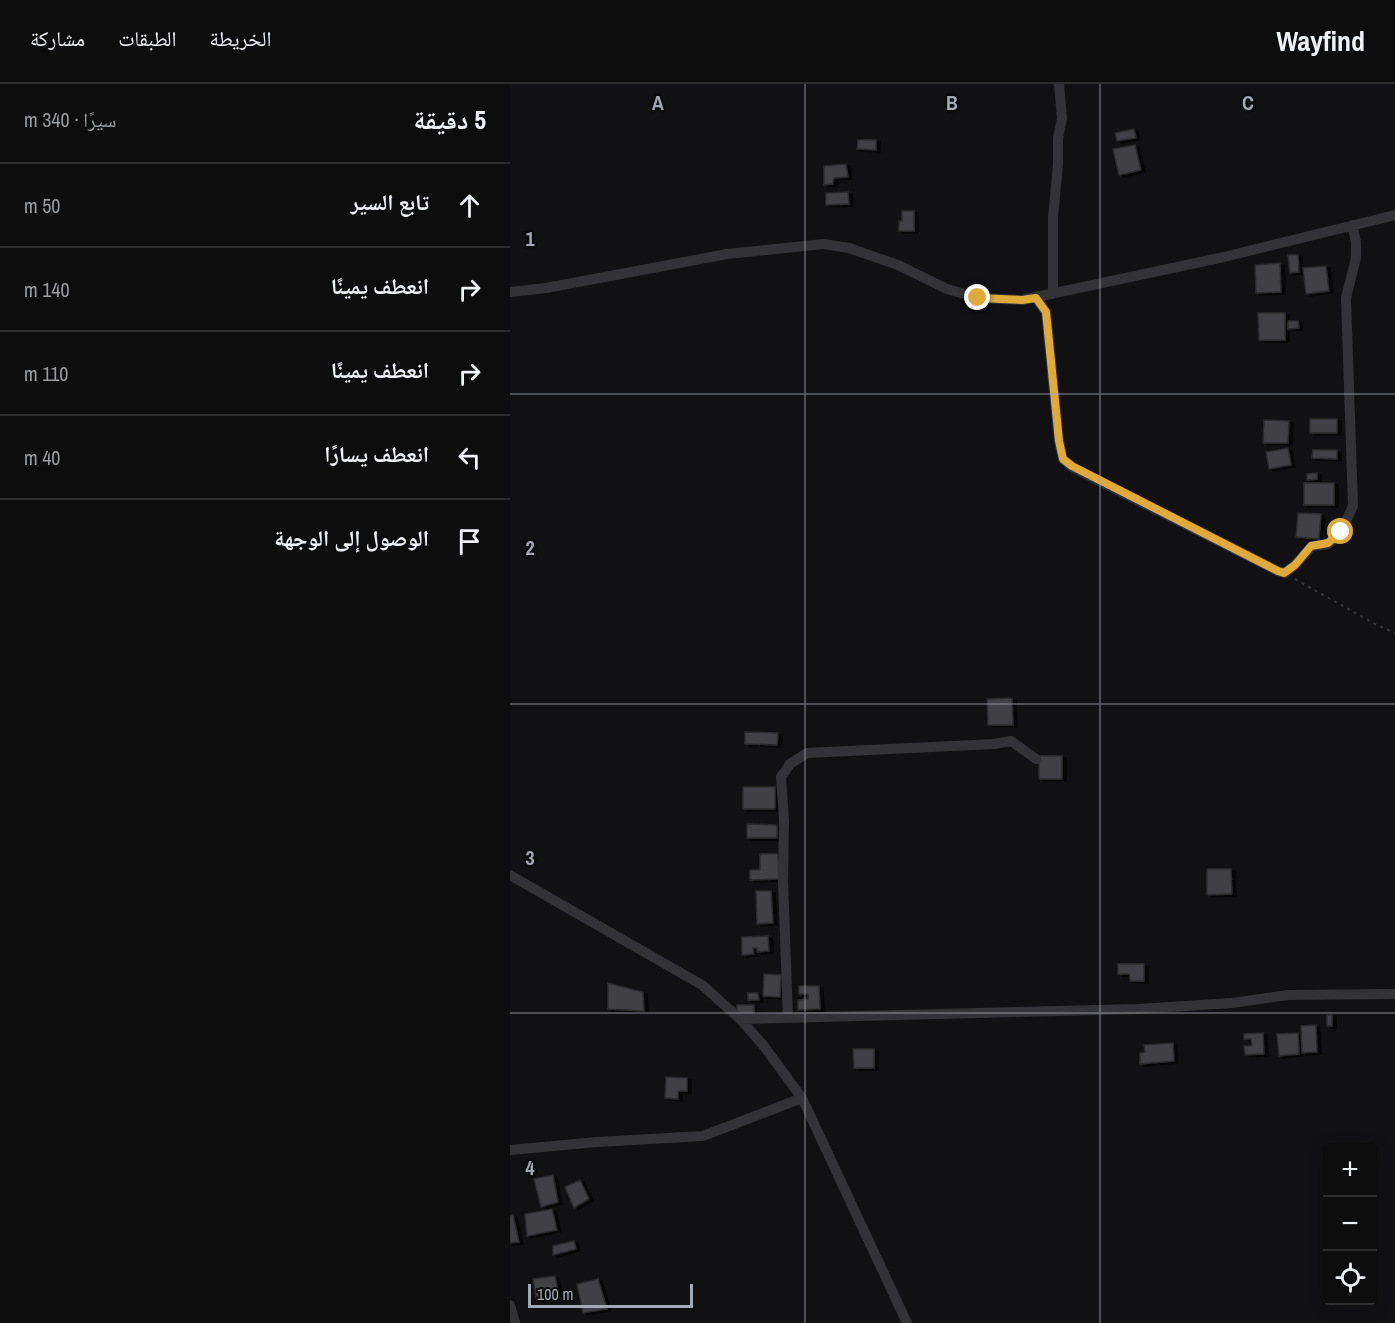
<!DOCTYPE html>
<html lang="ar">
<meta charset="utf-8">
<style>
:root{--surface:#0d0d0e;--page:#161617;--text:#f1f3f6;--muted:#9a9c9e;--line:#2d2d2e}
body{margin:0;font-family:"Archivo Narrow","Noto Naskh Arabic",sans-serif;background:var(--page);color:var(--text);direction:rtl}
.controls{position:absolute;right:18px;bottom:18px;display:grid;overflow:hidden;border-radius:6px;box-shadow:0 3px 15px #0003}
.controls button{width:54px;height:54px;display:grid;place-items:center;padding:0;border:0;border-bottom:2px solid var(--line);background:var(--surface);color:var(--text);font:30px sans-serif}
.scale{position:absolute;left:18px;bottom:15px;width:165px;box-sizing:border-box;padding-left:6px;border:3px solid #a4a8b2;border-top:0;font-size:16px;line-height:21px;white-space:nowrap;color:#a4a8b2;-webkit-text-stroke:4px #0c0c0d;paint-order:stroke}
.stop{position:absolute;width:18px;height:18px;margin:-14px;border:4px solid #e0aa3b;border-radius:50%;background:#fff}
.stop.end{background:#e0aa3b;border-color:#fff;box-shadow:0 2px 6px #0008}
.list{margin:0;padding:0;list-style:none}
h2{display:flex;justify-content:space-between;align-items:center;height:78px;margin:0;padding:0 24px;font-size:26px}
h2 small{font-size:20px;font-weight:400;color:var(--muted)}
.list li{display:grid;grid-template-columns:39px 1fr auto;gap:18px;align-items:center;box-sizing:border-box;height:84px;padding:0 24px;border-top:2px solid var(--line)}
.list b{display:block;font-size:22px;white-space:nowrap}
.list em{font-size:20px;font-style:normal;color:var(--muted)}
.icon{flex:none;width:33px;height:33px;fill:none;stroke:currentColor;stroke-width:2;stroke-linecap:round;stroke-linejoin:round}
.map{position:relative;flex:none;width:885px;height:1239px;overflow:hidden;direction:ltr}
header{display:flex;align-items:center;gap:36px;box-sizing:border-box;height:84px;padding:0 30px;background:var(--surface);border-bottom:2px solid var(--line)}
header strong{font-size:28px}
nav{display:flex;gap:33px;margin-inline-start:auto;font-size:21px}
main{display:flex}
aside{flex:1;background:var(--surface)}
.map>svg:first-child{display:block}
.building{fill:#404145;stroke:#2b2b2e;stroke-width:1.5;filter:url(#shadow)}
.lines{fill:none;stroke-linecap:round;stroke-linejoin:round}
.path{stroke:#393a3e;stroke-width:2;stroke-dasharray:3 4.5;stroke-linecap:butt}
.minor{stroke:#333337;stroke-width:10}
.route{stroke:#e0aa3b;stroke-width:8}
.grid{fill:none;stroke:#a4a8b2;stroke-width:1.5;stroke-opacity:0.55}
.grid-label{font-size:20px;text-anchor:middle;font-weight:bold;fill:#a4a8b2;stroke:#0c0c0d;stroke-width:5;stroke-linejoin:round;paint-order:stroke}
</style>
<header>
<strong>Wayfind</strong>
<nav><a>الخريطة</a><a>الطبقات</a><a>مشاركة</a></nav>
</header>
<main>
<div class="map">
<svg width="885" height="1239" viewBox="0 0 885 1239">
<defs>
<filter id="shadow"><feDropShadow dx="4" dy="2" stdDeviation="0" flood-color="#0009"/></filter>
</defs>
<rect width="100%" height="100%" fill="#111113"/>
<!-- building -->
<path class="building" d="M624,45L626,54L607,57L605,49Z
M348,56H366V66L347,65Z
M625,61L631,86L609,91L603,65Z
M336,80L338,93L324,94L323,100L314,101V82Z
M338,108L339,120L316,121V109Z
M392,127H404V147H389V137H392Z
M778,171H788L789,188L780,189Z
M770,179L771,208L746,209L745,181Z
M816,182L819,207L796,210L793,184Z
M748,229H775V256H749Z
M778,237H788L789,244L778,245Z
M800,335H827V349H800Z
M754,336L779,337L778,359H753Z
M778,364L781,381L759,385L756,368Z
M803,366H827V375L802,374Z
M807,389V395L797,396V390Z
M794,399H824V421H794Z
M788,429L811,430L809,455L786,453Z
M502,614L503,641H478L477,615Z
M235,648L268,649L267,661L235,660Z
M529,672H552V695H529Z
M233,703H265V725H233Z
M237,740L267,741V754H237Z
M250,770H268L269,795L240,796V786H250Z
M697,785H721L722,810L697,811Z
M246,807H261L263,839L247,840Z
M258,852L259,867L247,868V864H243L244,870L232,871V853Z
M608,880H634V897H620V890H608Z
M254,890L271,891L270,913L253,912Z
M98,899L133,908L134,927L98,925Z
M289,902H309L310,925L288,926V916L298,915V910H289Z
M238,909H248L249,916H238Z
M227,921H244V930H227Z
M817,931H822V942H817Z
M806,941L807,968L792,969L791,942Z
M753,949L754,970L735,971L734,962H742L741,955H734V950Z
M788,949L789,970L769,972L767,950Z
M663,959L664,977L630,980V969L635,968L634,961Z
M343,965H364V984H344Z
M156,993L177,994V1007H168V1015L155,1014Z
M43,1091L48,1118L31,1123L24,1095Z
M70,1096L79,1115L64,1124L55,1103Z
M42,1125L47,1146L17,1152L15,1130Z
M3,1131L9,1158L0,1159V1132Z
M64,1157L66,1165L43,1171V1162Z
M45,1192L49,1211L26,1214L23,1195Z
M88,1195L97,1225L73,1229L67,1200Z"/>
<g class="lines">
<!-- path -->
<path class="path" d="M785,495L865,540L885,549"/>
<!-- minor -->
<path class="minor" d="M0,208L36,204L217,170L314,160L339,164L388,181L437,205L468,214L512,216L714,173L885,131
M543,210V134L548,80V54L552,34L549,0
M526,214L536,228L549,357L553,375L562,383L768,487L775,489L785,481L802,462L818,460L831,448L843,422L836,214L846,174V158L842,141
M0,791L192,901L230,935L253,961L292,1014L397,1239
M278,934L273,797L274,736L271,693L280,680L297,669L484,660L501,657L526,675
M230,935L628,925L722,919L778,911L885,910
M0,1066L87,1058L193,1052L292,1014
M0,1221L5,1239"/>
</g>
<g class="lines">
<!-- route -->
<path class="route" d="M468,214L512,216L526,214L536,228L549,357L553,375L562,382L768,487L774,489L785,481L801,462L818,459L831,448"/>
</g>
<!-- grid -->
<path class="grid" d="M295,0V1239M590,0V1239M0,310H885M0,620H885M0,929H885"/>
<g class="grid-label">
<text x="148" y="26">A</text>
<text x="442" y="26">B</text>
<text x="738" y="26">C</text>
<text x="20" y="162">1</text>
<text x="20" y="471">2</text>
<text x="20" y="781">3</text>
<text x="20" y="1091">4</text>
</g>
</svg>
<div class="controls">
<button>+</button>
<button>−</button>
<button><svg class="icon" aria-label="locate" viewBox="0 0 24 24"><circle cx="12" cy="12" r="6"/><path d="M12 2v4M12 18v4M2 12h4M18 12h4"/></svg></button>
</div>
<div class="scale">100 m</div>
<div class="stop" style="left:831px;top:448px"></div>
<div class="stop end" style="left:468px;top:214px"></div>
</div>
<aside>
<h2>5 دقيقة<small>سيرًا · 340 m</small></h2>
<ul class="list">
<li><svg class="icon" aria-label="ahead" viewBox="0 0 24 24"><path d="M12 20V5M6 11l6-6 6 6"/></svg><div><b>تابع السير</b></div><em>50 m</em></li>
<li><svg class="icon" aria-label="right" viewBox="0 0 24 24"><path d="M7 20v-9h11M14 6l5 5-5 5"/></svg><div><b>انعطف يمينًا</b></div><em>140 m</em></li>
<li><svg class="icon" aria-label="right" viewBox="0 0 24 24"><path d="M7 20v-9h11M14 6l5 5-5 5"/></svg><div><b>انعطف يمينًا</b></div><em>110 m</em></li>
<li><svg class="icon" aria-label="left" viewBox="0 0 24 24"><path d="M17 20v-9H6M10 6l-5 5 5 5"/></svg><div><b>انعطف يسارًا</b></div><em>40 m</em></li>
<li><svg class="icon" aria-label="arrive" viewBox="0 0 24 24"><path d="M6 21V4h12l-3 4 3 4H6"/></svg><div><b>الوصول إلى الوجهة</b></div></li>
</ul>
</aside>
</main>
